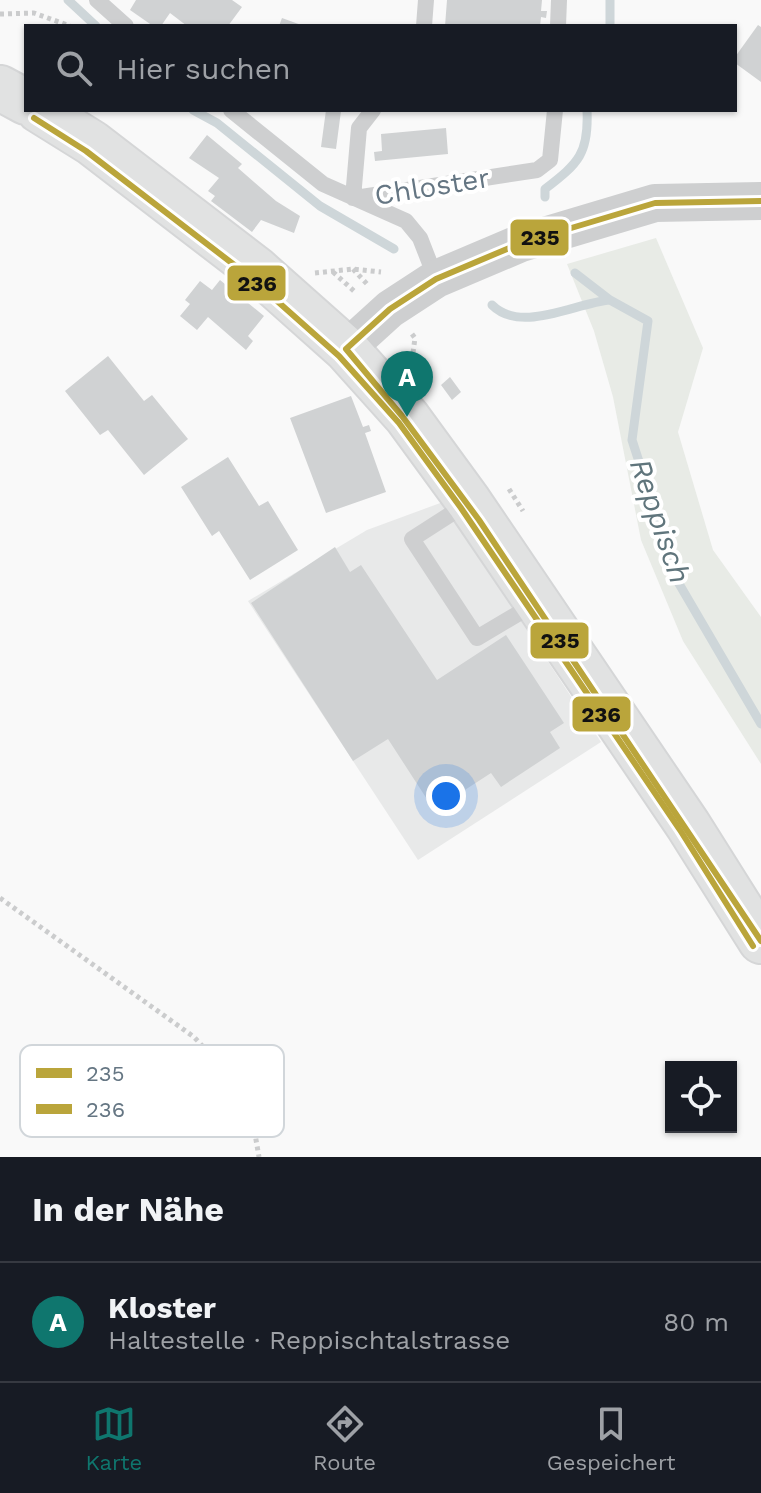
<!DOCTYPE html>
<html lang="de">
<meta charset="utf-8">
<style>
:root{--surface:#171b24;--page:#20242c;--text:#f1f3f6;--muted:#9ea1a6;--line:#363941;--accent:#0f766e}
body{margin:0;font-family:"Work Sans",sans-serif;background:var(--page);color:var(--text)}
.controls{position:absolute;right:24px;bottom:24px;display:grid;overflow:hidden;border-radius:0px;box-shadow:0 2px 6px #0004}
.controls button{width:72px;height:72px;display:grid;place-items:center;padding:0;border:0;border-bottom:2px solid var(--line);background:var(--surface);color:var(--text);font:40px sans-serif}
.you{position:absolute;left:446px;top:796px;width:28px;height:28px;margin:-20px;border:6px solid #fff;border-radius:50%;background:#1a73e8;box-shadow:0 0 0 12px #1a73e833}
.badge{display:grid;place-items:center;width:52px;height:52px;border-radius:50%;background:var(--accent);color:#fff;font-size:26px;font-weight:700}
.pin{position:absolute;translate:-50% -66px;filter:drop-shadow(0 2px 4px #0008)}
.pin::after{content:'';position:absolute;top:42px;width:28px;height:24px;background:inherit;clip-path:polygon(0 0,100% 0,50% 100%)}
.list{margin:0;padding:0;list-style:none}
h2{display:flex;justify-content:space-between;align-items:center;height:104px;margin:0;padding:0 32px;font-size:34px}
h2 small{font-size:26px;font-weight:400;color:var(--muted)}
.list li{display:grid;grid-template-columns:52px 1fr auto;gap:24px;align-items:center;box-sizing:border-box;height:120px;padding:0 32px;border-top:2px solid var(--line)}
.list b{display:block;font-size:30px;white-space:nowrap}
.list p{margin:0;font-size:26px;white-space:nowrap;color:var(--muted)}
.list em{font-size:26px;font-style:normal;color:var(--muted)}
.icon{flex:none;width:44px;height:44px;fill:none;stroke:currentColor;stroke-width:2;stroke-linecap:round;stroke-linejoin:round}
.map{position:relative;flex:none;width:761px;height:1157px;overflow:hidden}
.search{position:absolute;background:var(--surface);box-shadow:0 2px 6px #0004;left:24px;right:24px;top:24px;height:88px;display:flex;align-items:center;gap:20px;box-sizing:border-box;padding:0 28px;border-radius:0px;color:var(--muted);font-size:30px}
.sheet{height:224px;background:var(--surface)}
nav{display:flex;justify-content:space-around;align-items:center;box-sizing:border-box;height:112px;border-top:2px solid var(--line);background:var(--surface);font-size:22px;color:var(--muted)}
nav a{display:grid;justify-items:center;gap:4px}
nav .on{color:var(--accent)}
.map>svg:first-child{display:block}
.built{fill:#e8e9e9}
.green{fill:#e8ebe6}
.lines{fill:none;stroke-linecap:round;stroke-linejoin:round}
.stream{stroke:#ced6d9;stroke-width:9}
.building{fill:#d0d2d3}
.secondary-casing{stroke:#d5d6d7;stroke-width:48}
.path{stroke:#cbcccd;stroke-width:5;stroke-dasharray:4 4;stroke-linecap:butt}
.service{stroke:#cecfd0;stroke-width:16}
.tertiary{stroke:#cecfd0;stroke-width:38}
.secondary{stroke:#e1e2e2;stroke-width:44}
.bus-1-casing{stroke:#fff;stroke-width:12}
.bus-2-casing{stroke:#fff;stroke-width:12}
.bus-1{stroke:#baa53b;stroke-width:6}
.bus-2{stroke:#baa53b;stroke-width:6}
.labels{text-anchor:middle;stroke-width:8;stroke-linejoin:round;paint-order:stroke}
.street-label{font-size:28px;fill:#657683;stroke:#fff}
.water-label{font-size:30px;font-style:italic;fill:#60757c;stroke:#fff}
.key{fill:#fff;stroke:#d1d6da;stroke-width:2}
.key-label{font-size:22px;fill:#657683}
.line-badge{stroke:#fff;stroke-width:3}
.pale-badge-label{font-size:22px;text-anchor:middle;font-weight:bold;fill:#111}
</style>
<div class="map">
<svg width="761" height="1157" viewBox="0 0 761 1157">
<rect width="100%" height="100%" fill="#f9f9f9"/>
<!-- built -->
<path class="built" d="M443,502L601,742L418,860L248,601L367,530Z"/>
<!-- green -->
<path class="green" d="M656,238L703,348L678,432L713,550L761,617V764L683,641L641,540L613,397L594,331L567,264Z"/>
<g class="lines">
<!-- stream -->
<path class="stream" d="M68,0L96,26
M610,26V0
M193,110L217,123L320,206L394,249
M545,197V189C579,163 589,153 587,110
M575,273L610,300
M492,305C521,334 575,303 610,300L648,321L632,440L678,582L761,724"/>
</g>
<!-- building -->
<path class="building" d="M136,0H232L242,7L228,26H187L170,13L161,26H153L130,10Z
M447,0H542L541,11H547L546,18L541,17L540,26H445Z
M282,18L304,26H279Z
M758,25L761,27V82L735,63V57Z
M326,110L341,111L336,149L321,147Z
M446,128L448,154L375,161L374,152L382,151L381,134Z
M207,135L242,164L238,168L276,201L300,216L294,233L261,220L252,232L211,201L215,196L208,191L219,178L189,158Z
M220,280L264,316L248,336L253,341L246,350L208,317L197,330L180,316L190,304L185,300L200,281L212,290Z
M108,356L144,401L152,395L188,439L144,475L108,430L100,435L65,391Z
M450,377L461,392L452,400L441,385Z
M351,396L363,427L369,425L371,431L365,433L386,492L326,513L290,418Z
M228,457L259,506L268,501L298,550L250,580L219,531L212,536L181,487Z
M335,547L350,572L361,565L437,680L506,635L564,723L550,732L560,748L501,787L491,773L434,810L388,739L353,761L251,603Z"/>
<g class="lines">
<defs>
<path id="secondary" d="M0,88L26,102
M39,110L92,143L256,269L346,349L407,417L469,502L688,825L761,941"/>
</defs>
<!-- secondary casing -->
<use href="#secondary" class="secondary-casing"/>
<!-- path -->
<path class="path" d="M0,14L34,13L70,26
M353,269L368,285
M333,272L354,291
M315,273L353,269L381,272
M412,334L415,338L413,353L421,373
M509,489L523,511
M0,898L194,1037L234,1080L255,1134L259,1157"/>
<!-- service -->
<path class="service" d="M97,0L126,26
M424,26L426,0
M558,26L559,0
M231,110L323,184L406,221L420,238L436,279
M353,198L359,128L373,110
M355,198L537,170L550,160L555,110
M468,503L412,539L477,638L536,603"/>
<!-- tertiary -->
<path class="tertiary" d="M346,349L390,309L436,279L521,243L655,203L761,201"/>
<!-- secondary -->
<use href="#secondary" class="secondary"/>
<defs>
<path id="bus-1" d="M346,349L402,416L479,520L761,941
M346,349L390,309L436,279L521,243L655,203L761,201"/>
<path id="bus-2" d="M34,118L86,151L250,277L339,356L399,423L461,508L680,830L753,946"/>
</defs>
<!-- bus-1 casing -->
<use href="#bus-1" class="bus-1-casing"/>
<!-- bus-2 casing -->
<use href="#bus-2" class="bus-2-casing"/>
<!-- bus-1 -->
<use href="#bus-1" class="bus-1"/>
<!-- bus-2 -->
<use href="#bus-2" class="bus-2"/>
</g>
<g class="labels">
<!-- street labels -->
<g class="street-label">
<text transform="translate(432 186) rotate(-9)" y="10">Chloster</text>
</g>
<!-- water labels -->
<g class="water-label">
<text transform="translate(660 521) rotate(71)" y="10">Reppisch</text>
</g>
</g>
<!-- legend -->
<rect x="20" y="1045" width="264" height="92" rx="12" class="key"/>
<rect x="36" y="1068" width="36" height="10" fill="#baa53b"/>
<rect x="36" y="1104" width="36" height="10" fill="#baa53b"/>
<g class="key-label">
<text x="86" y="1081">235</text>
<text x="86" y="1117">236</text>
</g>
<g class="line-badge">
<rect x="509" y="218" width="61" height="39" rx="8" fill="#baa53b"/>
<rect x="226" y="264" width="61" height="38" rx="8" fill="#baa53b"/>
<rect x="529" y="621" width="61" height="39" rx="8" fill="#baa53b"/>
<rect x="571" y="695" width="61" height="38" rx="8" fill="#baa53b"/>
</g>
<g class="pale-badge-label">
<text x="540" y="245">235</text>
<text x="257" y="291">236</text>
<text x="560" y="648">235</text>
<text x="601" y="722">236</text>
</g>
</svg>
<div class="controls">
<button><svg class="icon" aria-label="locate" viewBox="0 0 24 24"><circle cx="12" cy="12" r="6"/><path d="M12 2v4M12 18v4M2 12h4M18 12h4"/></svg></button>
</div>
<div class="you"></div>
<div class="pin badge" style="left:407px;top:417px">A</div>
<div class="search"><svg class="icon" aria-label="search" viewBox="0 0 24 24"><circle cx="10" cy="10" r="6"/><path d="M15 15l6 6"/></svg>Hier suchen</div>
</div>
<section class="sheet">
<h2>In der Nähe<small></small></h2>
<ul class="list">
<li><span class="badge">A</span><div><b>Kloster</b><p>Haltestelle · Reppischtalstrasse</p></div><em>80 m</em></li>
</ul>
</section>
<nav>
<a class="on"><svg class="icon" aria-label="map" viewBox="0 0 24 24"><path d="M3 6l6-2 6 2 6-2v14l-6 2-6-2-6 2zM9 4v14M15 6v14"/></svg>Karte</a>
<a><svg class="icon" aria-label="directions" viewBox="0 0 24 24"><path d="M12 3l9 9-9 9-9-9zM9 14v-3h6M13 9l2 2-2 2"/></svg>Route</a>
<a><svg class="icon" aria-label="saved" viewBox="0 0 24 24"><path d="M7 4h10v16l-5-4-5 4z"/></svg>Gespeichert</a>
</nav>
